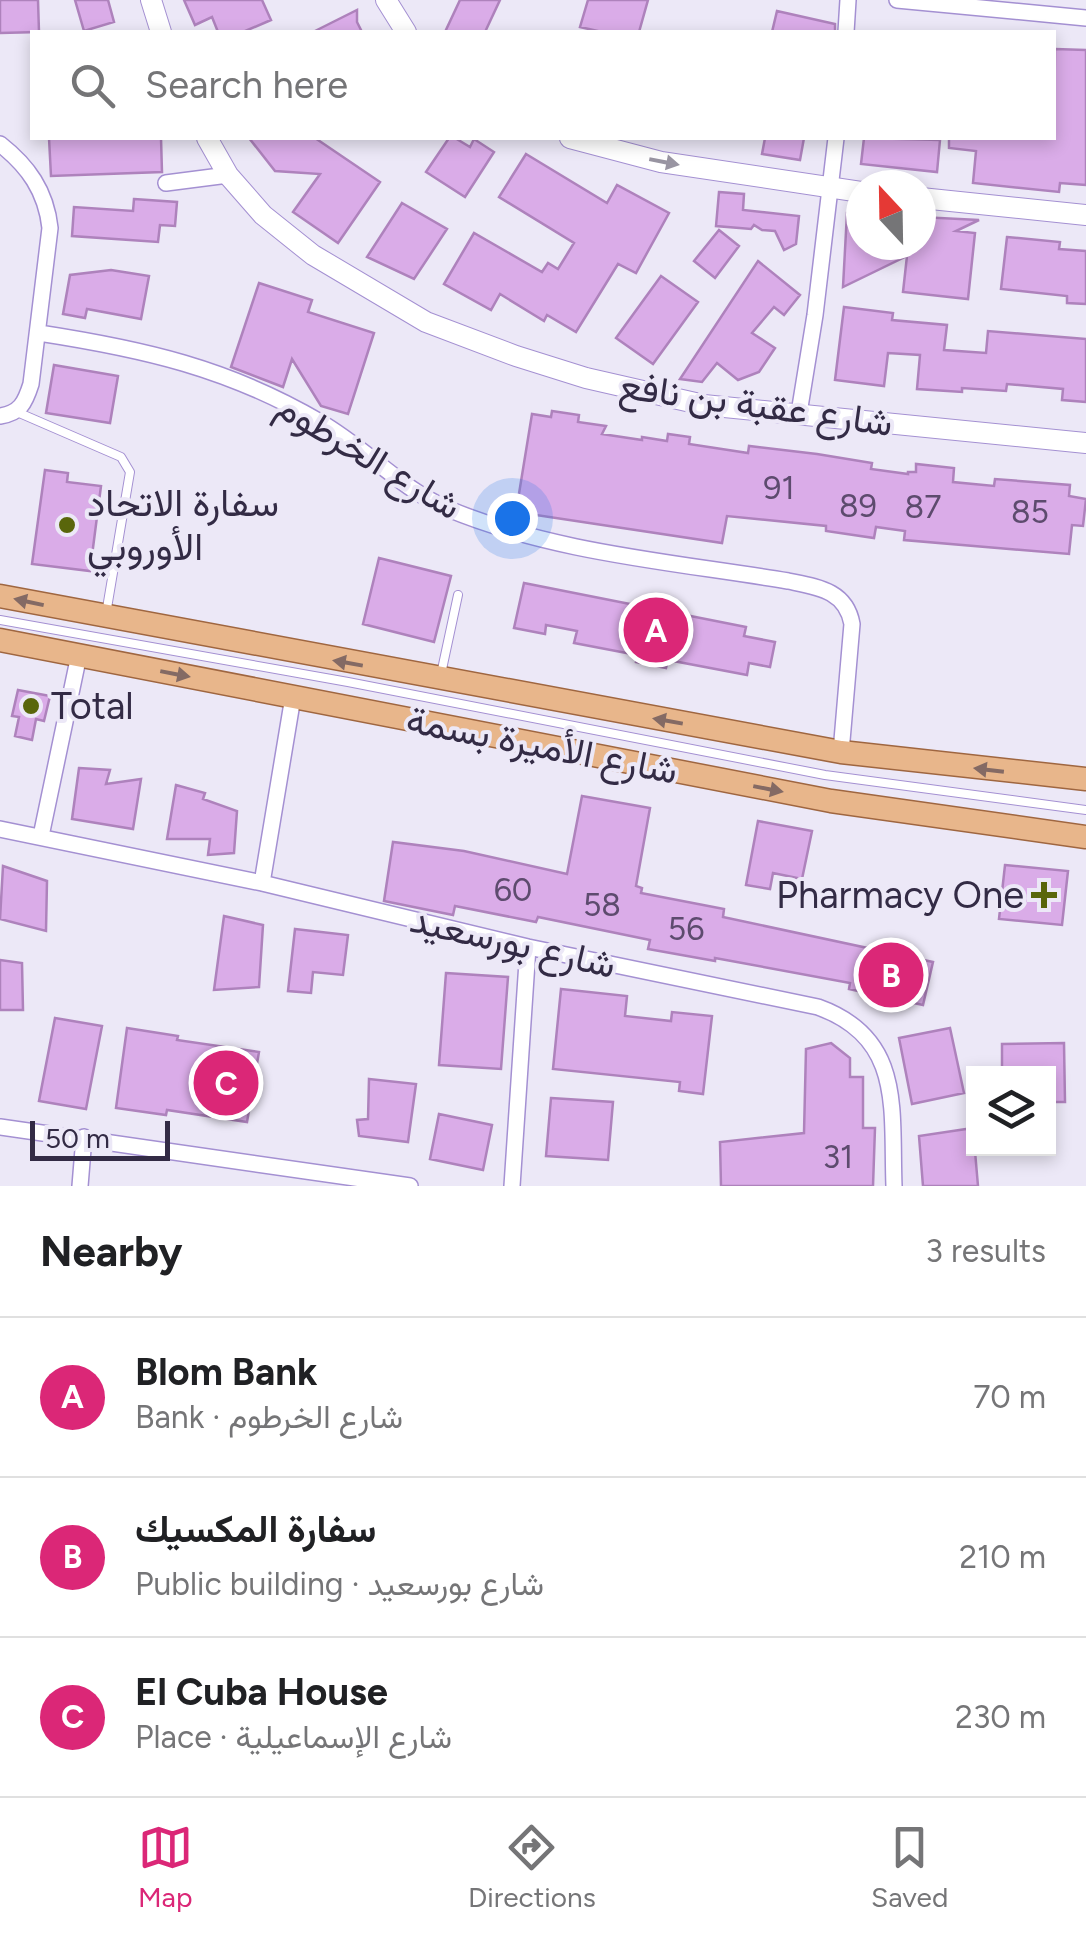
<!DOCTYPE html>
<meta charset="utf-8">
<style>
:root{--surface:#fff;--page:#f6f6f6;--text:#202124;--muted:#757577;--line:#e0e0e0;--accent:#db2777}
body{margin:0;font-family:Figtree,Vazirmatn,sans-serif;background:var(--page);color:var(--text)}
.controls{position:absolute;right:30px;bottom:30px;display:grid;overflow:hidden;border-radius:0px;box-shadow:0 5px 15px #0003}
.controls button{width:90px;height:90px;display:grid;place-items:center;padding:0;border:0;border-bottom:2px solid var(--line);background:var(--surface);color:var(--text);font:50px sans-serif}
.compass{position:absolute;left:846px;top:170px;width:90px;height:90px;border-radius:50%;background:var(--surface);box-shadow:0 5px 15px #0003;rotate:338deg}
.scale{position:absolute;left:30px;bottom:25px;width:140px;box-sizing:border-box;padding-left:10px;border:5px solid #332b45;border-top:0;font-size:28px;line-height:35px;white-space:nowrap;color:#332b45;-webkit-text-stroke:8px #ece8f7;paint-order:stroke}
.you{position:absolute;left:512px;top:518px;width:35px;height:35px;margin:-25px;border:8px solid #fff;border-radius:50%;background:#1a73e8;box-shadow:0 0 0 15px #1a73e833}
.badge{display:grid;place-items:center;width:65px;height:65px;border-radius:50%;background:var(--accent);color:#fff;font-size:32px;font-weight:700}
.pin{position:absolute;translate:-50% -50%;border:5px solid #fff;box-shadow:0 2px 10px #0006}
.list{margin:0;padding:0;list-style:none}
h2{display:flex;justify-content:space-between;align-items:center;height:130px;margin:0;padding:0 40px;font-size:42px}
h2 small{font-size:32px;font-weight:400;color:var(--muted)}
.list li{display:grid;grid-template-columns:65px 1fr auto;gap:30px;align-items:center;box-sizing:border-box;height:160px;padding:0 40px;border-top:2px solid var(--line)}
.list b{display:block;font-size:38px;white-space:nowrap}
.list p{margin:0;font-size:32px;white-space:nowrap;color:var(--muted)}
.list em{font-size:32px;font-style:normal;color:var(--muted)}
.icon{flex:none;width:55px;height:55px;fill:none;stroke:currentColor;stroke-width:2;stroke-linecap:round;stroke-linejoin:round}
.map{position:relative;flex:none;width:1086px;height:1186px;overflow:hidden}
.search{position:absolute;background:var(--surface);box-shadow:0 5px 15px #0003;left:30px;right:30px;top:30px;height:110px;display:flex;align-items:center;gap:25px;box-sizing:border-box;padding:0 35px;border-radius:0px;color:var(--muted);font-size:38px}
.sheet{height:610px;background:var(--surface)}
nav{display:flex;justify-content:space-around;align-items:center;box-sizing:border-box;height:140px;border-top:2px solid var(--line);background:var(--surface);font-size:28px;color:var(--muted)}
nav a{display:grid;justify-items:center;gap:5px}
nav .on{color:var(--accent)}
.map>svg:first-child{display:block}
.building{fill:#daace8;stroke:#ae82bc;stroke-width:2.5}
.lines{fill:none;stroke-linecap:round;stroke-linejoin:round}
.lane-casing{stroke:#a490d2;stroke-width:10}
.street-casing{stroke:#a490d2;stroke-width:18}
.secondary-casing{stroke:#a490d2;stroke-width:22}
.primary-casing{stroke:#9f6640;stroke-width:25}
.lane{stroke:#fff;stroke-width:8}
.street{stroke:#fff;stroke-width:15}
.secondary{stroke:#fff;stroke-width:20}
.primary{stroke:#e8b68b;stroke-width:22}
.oneway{fill:#9995a2}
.oneway2{fill:#846a64}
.poi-dot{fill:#59660b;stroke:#ece8f7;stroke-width:4}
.labels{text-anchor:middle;stroke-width:8;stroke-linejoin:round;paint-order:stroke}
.number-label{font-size:32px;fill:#5d4b6e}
.street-label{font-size:38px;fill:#332b45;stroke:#ece8f7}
.poi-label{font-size:38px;fill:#332b45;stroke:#ece8f7;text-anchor:start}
</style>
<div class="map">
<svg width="1086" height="1186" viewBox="0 0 1086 1186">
<rect width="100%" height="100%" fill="#ece8f7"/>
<!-- building -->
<path class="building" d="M0,0H38L39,32L0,33Z
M75,0H108L114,22L84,31Z
M184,0H262L271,20L243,32H218L212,17L195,25Z
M460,0H500L485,32H445Z
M588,0H648L639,32H602L580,27Z
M357,10V22L362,32H313Z
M777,11L835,24V32H772Z
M1055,49L1086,50V185L1060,183L1059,192L973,183L976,151L949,148V138H1054Z
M49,138H161L162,172L51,176Z
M249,138H315L380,182L338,243L293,212L320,174L275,171Z
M449,138H455L470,147L474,139L494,152L465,197L426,172Z
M765,138H804L800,160L762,154Z
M864,138L940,140L937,172L861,164Z
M526,154L607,203L617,185L669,213L636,273L618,264L576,332L547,315L544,321L500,294L491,310L444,284L474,233L542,272L548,263L558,269L574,243L499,197Z
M719,192L744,194L743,210L799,216L796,244L784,250L775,231L762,230L754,225L751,229L716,226Z
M134,199L177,202L175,226L160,225L158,242L72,236L74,207L133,211Z
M402,203L447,229L414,279L367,257Z
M847,213L861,214V245H921V217L979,220L956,231L975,233L968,299L903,292L907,256L843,287Z
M719,230L739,246L715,278L694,261Z
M1007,237L1060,242L1059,249L1086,251V304L1067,303V296L1001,289Z
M758,261L800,295L784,315L774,307L752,333L775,348L759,372L738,380L717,363L702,382L680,379Z
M111,270L149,276L141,319L87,309L85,318L63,314L70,275Z
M661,276L698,302L653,364L616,338Z
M259,283L312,300L308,312L374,333L348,414L321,406L292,359L283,387L231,367Z
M844,307L893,313L892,320L947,325L944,350L986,353L988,331L1086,339V402L1062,400L1063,389L1007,384L1006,391L962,388V392L917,389L920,355L888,353L884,386L835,380Z
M54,365L118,376L110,423L46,413Z
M552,411L579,415L578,422L606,426L602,434L642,440V437L667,441L668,434L690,437L689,444L748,453L749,446L817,454L872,463L871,469L908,474V472H916V464L954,468L953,482L994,486L995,479L1070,485L1069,496L1086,499L1083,526L1072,525L1069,554L904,540L905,531L876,527L874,538L826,531V526L727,516L722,543L516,512L532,414L551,417Z
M45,470L68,473L67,482L101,486L90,571L32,564Z
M379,558L451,576L434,642L363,624Z
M524,583L746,627L744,636L775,642L770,667L749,663L747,675L668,660L666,668L636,662L637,655L574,643L577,631L546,625L545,634L514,628Z
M18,690L50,696L44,721L36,719L32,740L15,736L19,717L12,716Z
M79,768L110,770L106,784L141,779L133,829L72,819Z
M176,785L205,793L203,799L237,811L234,853L208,855L210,839H167Z
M582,796L650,808L636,886L642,888L641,893L724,909L723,917L933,962L923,1005L849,989L850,983L715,958V961L648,949L650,940L538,917L536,922L455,906L453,915L384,901L393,842L464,851L567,874Z
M758,821L812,831L802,879L773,873L770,889L746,885Z
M1005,865L1068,871L1062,925L999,919Z
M3,866L47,881L46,931L0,919Z
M224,916L263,925L259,987L214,990Z
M295,929L348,935L343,975L313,972L311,993L288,991Z
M0,960L22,963L23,1010H0Z
M446,973L508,977L501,1069L439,1065Z
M561,989L627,996L625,1016L671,1021L672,1012L712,1016L703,1094L679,1091L680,1082L553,1069Z
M55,1018L102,1026L86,1109L39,1101Z
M127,1028L178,1036L177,1040L259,1052L247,1122L167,1110L166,1115L116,1108Z
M950,1028L964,1093L912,1104L899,1038Z
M831,1043L850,1058V1077H863V1128H875L873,1186H721L720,1142L804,1133L806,1049Z
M1064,1043L1065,1102H1048V1074H1002V1044Z
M369,1079L416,1084L408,1142L359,1136L357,1120L368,1119Z
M551,1098L613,1102L608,1160L546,1156Z
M439,1114L492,1125L483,1170L430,1159Z
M973,1128L978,1186H923L919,1136Z"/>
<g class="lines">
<defs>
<path id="lane" d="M17,412L121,457L130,472L106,614
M0,620L348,682L825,775L1086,810
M441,674L458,595"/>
<path id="street" d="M897,0L1086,18
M846,32L848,0
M0,144C28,166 46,191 50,228L31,384C25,403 20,413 0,416
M166,183L228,175
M39,333C143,349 228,368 320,422C364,447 400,488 446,508C553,553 674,562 788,581C817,587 846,590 852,624L841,752
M799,413L815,315L836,138
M0,829L262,883L528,947L818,1007C904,1038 891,1109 894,1186
M41,836L79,655
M262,883L293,697
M0,1127L410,1186
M80,1186L84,1137
M512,1186L528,947"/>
<path id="secondary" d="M151,0L161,32
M386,0L406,32
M207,138L228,175L263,215L313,255L426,322L516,356L586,378L704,405L1086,443
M570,138L661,162L861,192
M921,198L1086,215"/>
<path id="primary" d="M0,596L841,752L1086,779
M0,640L831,801L1086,837"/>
</defs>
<!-- lane casing -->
<use href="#lane" class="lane-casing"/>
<!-- street casing -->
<use href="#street" class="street-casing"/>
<!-- secondary casing -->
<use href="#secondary" class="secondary-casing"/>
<!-- primary casing -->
<use href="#primary" class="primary-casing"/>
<!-- lane -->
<use href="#lane" class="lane"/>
<!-- street -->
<use href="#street" class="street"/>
<!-- secondary -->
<use href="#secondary" class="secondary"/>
<!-- primary -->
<use href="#primary" class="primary"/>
</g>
<!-- one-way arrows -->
<defs><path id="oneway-solid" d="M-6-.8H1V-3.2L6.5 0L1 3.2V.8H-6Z" transform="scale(2.5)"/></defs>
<use class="oneway" href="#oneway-solid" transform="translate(664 162) rotate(11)"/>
<g class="oneway2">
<use href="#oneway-solid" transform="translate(29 602) rotate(-168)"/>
<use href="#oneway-solid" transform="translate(348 663) rotate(-170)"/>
<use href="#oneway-solid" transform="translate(175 674) rotate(11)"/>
<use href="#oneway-solid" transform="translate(668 721) rotate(-170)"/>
<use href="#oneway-solid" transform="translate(989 770) rotate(-173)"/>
<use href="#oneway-solid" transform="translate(768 789) rotate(11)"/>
</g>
<!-- markers -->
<g class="poi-dot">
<circle cx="67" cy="525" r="10"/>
<circle cx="31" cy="706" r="10"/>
<path d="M1039 880h10v10h10v10h-10v10h-10v-10h-10v-10h10z"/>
</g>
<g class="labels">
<!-- number labels -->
<g class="number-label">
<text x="779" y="499">91</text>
<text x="858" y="517">89</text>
<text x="923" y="518">87</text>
<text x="1030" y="523">85</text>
<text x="513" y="901">60</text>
<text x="602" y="916">58</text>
<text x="686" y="940">56</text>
<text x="838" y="1168">31</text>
</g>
<!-- street labels -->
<g class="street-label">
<text transform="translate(756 404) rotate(8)" y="13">شارع عقبة بن نافع</text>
<text transform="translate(369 456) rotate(31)" y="13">شارع الخرطوم</text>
<text transform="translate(542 745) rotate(11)" y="13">شارع الأميرة بسمة</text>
<text transform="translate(513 942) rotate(13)" y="13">شارع بورسعيد</text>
</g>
<!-- poi labels -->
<g class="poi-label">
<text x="87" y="516">سفارة الاتحاد<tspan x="87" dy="44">الأوروبي</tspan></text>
<text x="51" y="719">Total</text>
<text x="1024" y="908" text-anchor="end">Pharmacy One</text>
</g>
</g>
</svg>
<div class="controls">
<button><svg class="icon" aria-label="layers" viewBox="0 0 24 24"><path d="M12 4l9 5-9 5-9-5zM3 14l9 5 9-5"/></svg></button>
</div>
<svg class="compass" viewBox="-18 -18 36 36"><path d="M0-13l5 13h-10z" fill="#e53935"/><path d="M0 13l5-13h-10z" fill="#757577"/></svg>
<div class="scale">50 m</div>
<div class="you"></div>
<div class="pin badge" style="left:656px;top:630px">A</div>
<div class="pin badge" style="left:891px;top:975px">B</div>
<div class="pin badge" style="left:226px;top:1083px">C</div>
<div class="search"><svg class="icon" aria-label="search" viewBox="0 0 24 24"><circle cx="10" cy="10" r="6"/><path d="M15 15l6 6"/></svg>Search here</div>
</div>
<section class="sheet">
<h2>Nearby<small>3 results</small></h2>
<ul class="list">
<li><span class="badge">A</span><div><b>Blom Bank</b><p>Bank · شارع الخرطوم</p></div><em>70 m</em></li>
<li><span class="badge">B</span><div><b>سفارة المكسيك</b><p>Public building · شارع بورسعيد</p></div><em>210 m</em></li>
<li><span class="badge">C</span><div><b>El Cuba House</b><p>Place · شارع الإسماعيلية</p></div><em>230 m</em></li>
</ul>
</section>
<nav>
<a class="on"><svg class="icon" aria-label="map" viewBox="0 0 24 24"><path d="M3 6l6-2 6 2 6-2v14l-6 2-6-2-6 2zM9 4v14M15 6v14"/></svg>Map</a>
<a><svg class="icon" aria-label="directions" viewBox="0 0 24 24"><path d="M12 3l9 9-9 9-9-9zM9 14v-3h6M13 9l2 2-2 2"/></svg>Directions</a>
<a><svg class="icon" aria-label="saved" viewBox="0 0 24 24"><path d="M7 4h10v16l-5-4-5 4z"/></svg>Saved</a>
</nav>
